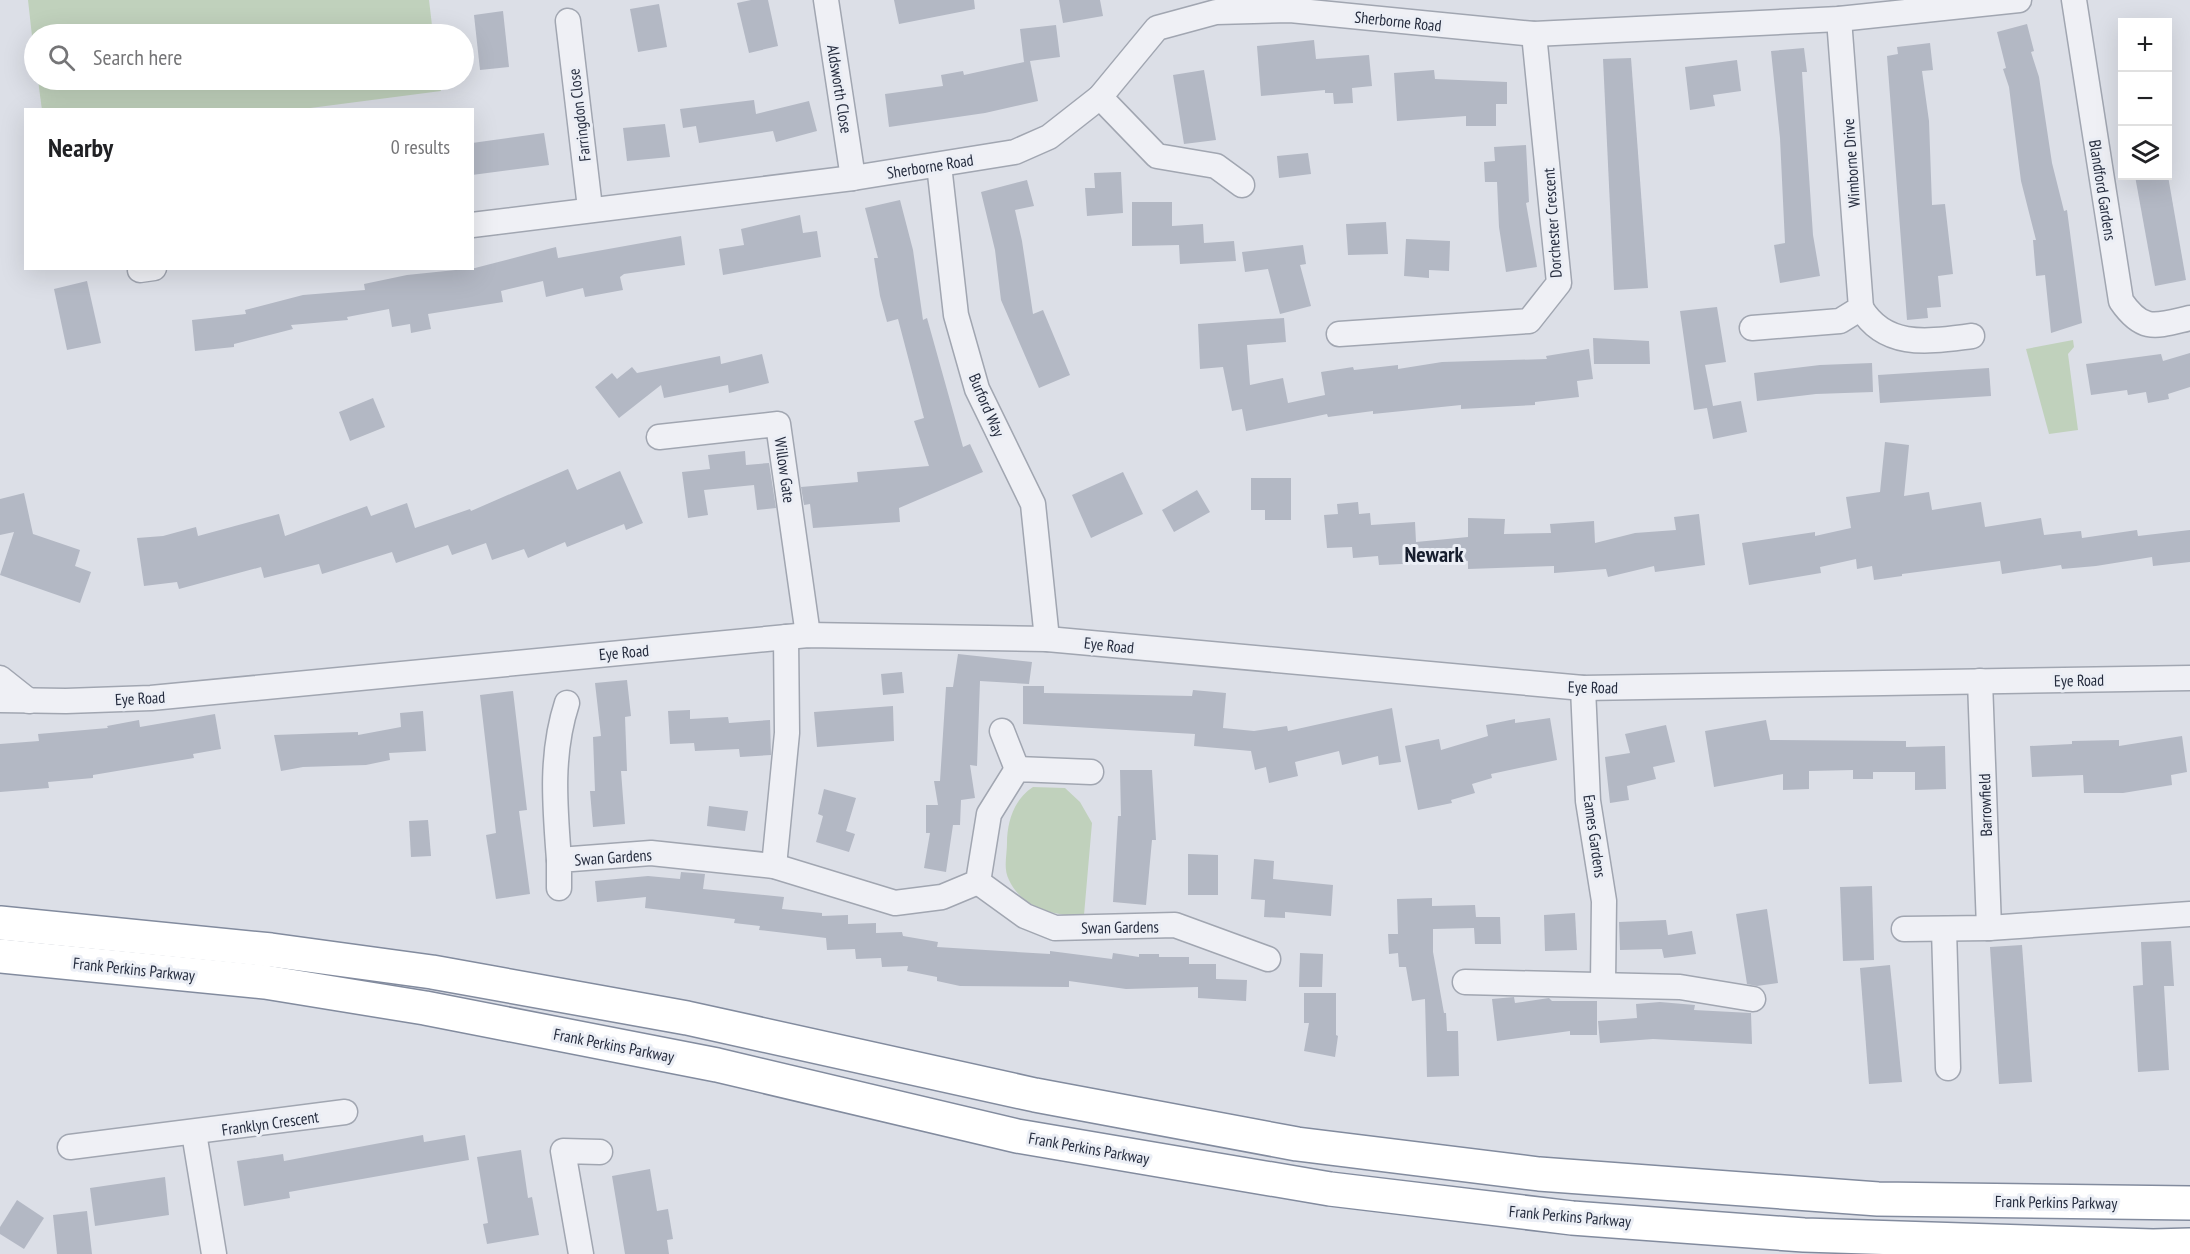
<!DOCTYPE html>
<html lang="en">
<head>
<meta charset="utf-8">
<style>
  :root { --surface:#fff; --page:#f2f2f2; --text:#202124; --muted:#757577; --line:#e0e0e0 }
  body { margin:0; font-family:"PT Sans Narrow",sans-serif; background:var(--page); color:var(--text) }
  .controls { position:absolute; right:18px; top:18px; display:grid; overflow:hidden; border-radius:0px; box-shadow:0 6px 24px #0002 }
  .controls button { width:54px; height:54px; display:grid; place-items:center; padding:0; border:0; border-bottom:2px solid var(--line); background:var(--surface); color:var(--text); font:30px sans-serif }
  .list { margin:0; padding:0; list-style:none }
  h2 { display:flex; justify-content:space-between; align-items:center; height:78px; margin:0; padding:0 24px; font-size:26px }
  h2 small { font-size:20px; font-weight:400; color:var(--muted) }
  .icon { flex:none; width:33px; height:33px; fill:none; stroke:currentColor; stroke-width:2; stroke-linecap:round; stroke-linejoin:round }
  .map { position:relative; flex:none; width:2190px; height:1254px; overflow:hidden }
  .search { position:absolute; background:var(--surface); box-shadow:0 6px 24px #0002; left:24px; top:24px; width:450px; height:66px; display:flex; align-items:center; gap:15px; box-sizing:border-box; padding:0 21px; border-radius:33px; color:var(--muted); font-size:22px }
  .panel { position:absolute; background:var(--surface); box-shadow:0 6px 24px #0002; left:24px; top:108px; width:450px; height:162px; border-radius:0px }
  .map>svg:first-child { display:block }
  .green { fill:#c0d1bc }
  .building { fill:#b3b8c4 }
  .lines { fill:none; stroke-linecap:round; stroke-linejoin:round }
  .minor-casing { stroke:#a1a6b1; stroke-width:27 }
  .highway-casing { stroke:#828b9e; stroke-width:36 }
  .minor { stroke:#eff0f5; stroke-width:24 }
  .highway { stroke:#fff; stroke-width:33 }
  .labels { text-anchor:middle; stroke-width:6; stroke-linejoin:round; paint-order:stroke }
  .street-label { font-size:16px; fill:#252c3e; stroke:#ebeef5 }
  .district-label { font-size:22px; font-weight:bold; fill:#171e2e; stroke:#ebeef5 }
</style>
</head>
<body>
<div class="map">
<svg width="2190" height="1254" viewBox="0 0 2190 1254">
  <rect width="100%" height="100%" fill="#dcdfe7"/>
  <!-- green -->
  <g class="green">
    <polygon points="28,0 429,0 433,34 34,34 34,54"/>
    <polygon points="38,80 439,80 441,91 295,110 42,110"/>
    <polygon points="2073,340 2074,347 2068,354 2078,430 2049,434 2026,349"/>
    <path d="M1033,787L1065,788L1080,802L1092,823L1084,915C1056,917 1022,908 1009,880C1003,869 1007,855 1007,843C1007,822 1014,799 1033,787Z"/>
  </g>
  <!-- building -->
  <g class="building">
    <polygon points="751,0 768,0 778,46 749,53 737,3"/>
    <polygon points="894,0 974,0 975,9 899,24"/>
    <polygon points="1059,0 1100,0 1103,16 1063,23"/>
    <polygon points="659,4 667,47 638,52 630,9"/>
    <polygon points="503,11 509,67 480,70 474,15"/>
    <polygon points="2027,24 2034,51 2031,52 2039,77 2052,163 2064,211 2067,210 2082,323 2051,333 2045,275 2036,276 2033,240 2036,240 2021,181 2009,87 2003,69 2006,68 1997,32"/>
    <polygon points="1056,25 1060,57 1030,61 1038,101 985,113 889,127 885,94 943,86 941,75 963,71 964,75 1029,61 1024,62 1020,29"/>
    <polygon points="1314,40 1316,59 1369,55 1372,86 1352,88 1353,103 1334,104 1333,93 1325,93 1325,90 1261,96 1257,46"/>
    <polygon points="1930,43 1933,70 1922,71 1929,121 1932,205 1945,204 1953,274 1938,276 1941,307 1927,308 1928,318 1907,320 1887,56 1898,54 1897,47"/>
    <polygon points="1804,48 1807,72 1802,72 1813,235 1820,276 1780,283 1774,245 1785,243 1780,138 1771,51"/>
    <polygon points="1631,58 1648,288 1614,290 1603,59"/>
    <polygon points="1737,60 1741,91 1713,95 1715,106 1690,110 1685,67"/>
    <polygon points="1204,70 1216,140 1184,144 1173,75"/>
    <polygon points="1434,70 1435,79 1507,82 1507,104 1496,104 1496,126 1466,126 1466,116 1397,121 1394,73"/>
    <polygon points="754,100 756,114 809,101 817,131 776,142 773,131 699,143 696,126 683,128 680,109"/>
    <polygon points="665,124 670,157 627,161 623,128"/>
    <polygon points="544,133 549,165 472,175 472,143"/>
    <polygon points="1526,145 1529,202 1526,203 1537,267 1506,272 1499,227 1497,182 1485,182 1484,162 1495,161 1494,147"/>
    <polygon points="1308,153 1311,174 1279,178 1277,156"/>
    <polygon points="1121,172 1123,213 1087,216 1085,188 1095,188 1094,173"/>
    <polygon points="2135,176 2168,176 2186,280 2155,286"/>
    <polygon points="1027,180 1034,206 1015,210 1022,241 1033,314 1043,310 1070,375 1039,388 1001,300 995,250 981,192"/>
    <polygon points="900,200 913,250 923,320 927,318 963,447 970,444 983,472 899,508 900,522 813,528 810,504 804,505 801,487 858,482 857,472 929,466 914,421 924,418 898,319 887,322 880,296 874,258 878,258 865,208"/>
    <polygon points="1132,202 1172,202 1172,226 1203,224 1204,243 1234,241 1236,261 1180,264 1179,245 1132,246"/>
    <polygon points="800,215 803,233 817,231 821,257 723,275 719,249 744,245 741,229"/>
    <polygon points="1386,222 1388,254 1348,255 1346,224"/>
    <polygon points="681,236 685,265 624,274 620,277 623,290 585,297 583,288 546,297 543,281 501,291 503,302 428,314 431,329 411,333 410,324 392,327 389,309 347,317 348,320 291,325 293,329 234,344 234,347 195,351 192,320 246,314 245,310 303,295 365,290 364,284 407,275 475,268 556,247 558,258"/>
    <polygon points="1406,239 1450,241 1449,271 1429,270 1429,278 1404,276"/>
    <polygon points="1303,245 1306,264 1300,265 1311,306 1280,314 1268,269 1245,272 1242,252"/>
    <polygon points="87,281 101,343 67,350 54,289"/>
    <polygon points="1717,307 1726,362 1705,365 1713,406 1741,401 1747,432 1713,439 1707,408 1694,410 1680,311"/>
    <polygon points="1284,318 1286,342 1247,345 1250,385 1283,378 1288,403 1325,395 1321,372 1353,367 1354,370 1398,365 1398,369 1442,362 1547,359 1546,356 1589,349 1593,379 1577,381 1579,397 1535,402 1535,405 1461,409 1461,405 1373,414 1373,411 1328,417 1327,414 1246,431 1242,409 1232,411 1223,367 1200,369 1198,324"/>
    <polygon points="1593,338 1649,341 1650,364 1594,364"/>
    <polygon points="2190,353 2190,387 2168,394 2169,399 2148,403 2146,392 2128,395 2127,390 2091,395 2086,364 2161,354 2163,361"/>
    <polygon points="762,354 769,383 729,393 728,385 664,398 661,385 619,418 595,387 612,373 617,379 632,367 637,373 720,356 721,364"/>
    <polygon points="1872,363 1873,392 1816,394 1757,401 1754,373 1820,365"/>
    <polygon points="1989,368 1991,396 1880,403 1878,375"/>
    <polygon points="373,398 385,427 350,441 339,412"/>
    <polygon points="1885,442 1909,445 1904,496 1929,492 1932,510 1981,502 1985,527 2041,518 2044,535 2081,531 2082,538 2137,530 2138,536 2190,530 2190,562 2153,566 2152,557 2096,566 2062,569 2061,565 2002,574 2000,561 1902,574 1902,576 1874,580 1872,566 1857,569 1856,559 1820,567 1821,573 1749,585 1742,543 1815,532 1815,536 1851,528 1846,497 1880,492"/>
    <polygon points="745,451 746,465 769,463 776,508 757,510 754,485 704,490 708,515 688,518 682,472 710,469 708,455"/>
    <polygon points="568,469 577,490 620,471 643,523 626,530 624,524 567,547 565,542 528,558 524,549 492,560 486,543 452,555 448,545 396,563 392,552 322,574 319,564 264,578 261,567 179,589 177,582 144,586 137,538 163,536 196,527 198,536 279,514 285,536 367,506 371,516 407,503 415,528 470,509 471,511"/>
    <polygon points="1123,472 1143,514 1091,538 1072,495"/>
    <polygon points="1251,478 1291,478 1291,520 1265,520 1265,510 1251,510"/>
    <polygon points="1197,490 1210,512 1174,532 1162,510"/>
    <polygon points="24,493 33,534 80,550 75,566 91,572 80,603 0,575 14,532 0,535 0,499"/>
    <polygon points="1358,502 1359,514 1370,513 1371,525 1415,522 1416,542 1468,537 1468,518 1505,519 1504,534 1551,533 1550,524 1594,521 1595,543 1635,533 1676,530 1674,517 1699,514 1705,565 1655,572 1654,566 1608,577 1606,569 1554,573 1554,566 1468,569 1468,561 1379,565 1378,556 1353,558 1352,547 1327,548 1324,515 1338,514 1337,504"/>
    <polygon points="958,654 1032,662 1029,684 980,681 977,766 970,765 975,798 961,800 960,825 953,825 946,872 924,868 930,833 926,833 926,805 938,805 934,781 940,781 946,687 953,687"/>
    <polygon points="902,672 904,693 883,695 881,674"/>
    <polygon points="627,680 631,716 625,717 627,771 621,771 625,824 593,827 590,791 595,791 593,737 601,736 595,683"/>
    <polygon points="1023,686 1044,686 1044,693 1192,696 1193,690 1226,693 1223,728 1254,731 1287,726 1288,731 1392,708 1401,762 1379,765 1378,756 1342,765 1339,751 1295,762 1298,776 1269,783 1266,767 1255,770 1251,751 1194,746 1195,734 1023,724"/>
    <polygon points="513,691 527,810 519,811 530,894 496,899 486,835 496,833 480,695"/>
    <polygon points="893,706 894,741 817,747 814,712"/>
    <polygon points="690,710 690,719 728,717 729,723 770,720 771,755 740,757 739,749 695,751 694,743 670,744 668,711"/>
    <polygon points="423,711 426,751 389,753 390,760 366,765 303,767 281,771 274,735 358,732 358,735 401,727 400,713"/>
    <polygon points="215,714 221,749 193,754 194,758 93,775 93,778 48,782 49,788 0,792 0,744 39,741 38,734 108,728 107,726 139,720 140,727"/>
    <polygon points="1550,718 1557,760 1491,774 1492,778 1472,784 1475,793 1451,800 1452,803 1418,810 1405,746 1439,739 1441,750 1488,736 1486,725 1515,719 1515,723"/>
    <polygon points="1766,720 1770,740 1906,741 1906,747 1945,746 1946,789 1915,790 1915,772 1873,772 1873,779 1853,779 1853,770 1809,771 1809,789 1783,790 1783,774 1714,787 1705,731"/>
    <polygon points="1666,725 1675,762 1653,767 1656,779 1627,786 1629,800 1610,803 1605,757 1630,753 1625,734"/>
    <polygon points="2182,736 2187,772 2171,775 2172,785 2123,793 2084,793 2083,775 2032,777 2030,746 2072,744 2072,741 2119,740 2119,746"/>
    <polygon points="1120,770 1152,770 1156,840 1152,840 1146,905 1113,902 1118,816 1121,816"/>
    <polygon points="824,789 856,798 846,831 855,834 849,852 816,842 823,816 818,814"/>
    <polygon points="709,806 748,811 745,831 707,826"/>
    <polygon points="428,820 431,856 411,857 409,821"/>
    <polygon points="1188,854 1218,855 1218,895 1188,895"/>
    <polygon points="1254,859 1274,861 1273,879 1333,885 1331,916 1285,912 1285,918 1264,917 1265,900 1251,899"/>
    <polygon points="681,872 705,874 703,889 784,897 782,909 822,913 822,916 848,915 848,924 876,923 876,933 902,932 903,936 938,942 937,947 1050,954 1050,951 1112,959 1113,953 1139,957 1139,954 1159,954 1159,957 1189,957 1189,964 1216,964 1216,979 1247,980 1246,1001 1198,998 1198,987 1126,989 1069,981 1069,987 960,986 937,981 937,977 907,971 908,966 882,967 881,958 856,959 855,949 827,950 826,938 759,930 760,926 734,923 735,919 645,908 646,897 597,902 595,881 648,876 680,879"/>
    <polygon points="1872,886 1874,960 1843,961 1840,887"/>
    <polygon points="1432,898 1432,906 1475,905 1476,917 1500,917 1501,944 1475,944 1474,928 1433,929 1433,952 1444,1013 1446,1013 1447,1031 1458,1031 1459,1076 1427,1077 1425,999 1412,1001 1406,967 1399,967 1398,953 1389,954 1388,934 1398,934 1397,899"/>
    <polygon points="1767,909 1778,983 1757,986 1747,984 1736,914"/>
    <polygon points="1575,913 1577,950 1545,951 1544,915"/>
    <polygon points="1666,920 1668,935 1692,931 1696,954 1664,958 1662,949 1620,950 1619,922"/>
    <polygon points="2171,941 2174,986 2164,986 2169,1070 2138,1072 2133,986 2143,985 2141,942"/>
    <polygon points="2022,945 2032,1082 1999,1084 1990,947"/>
    <polygon points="1300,953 1323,954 1322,987 1299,987"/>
    <polygon points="1890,965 1902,1082 1869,1084 1860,968"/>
    <polygon points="1304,993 1336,993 1336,1035 1338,1036 1335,1057 1304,1051 1309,1023 1304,1023"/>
    <polygon points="1514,997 1515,1003 1549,998 1552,1001 1597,1001 1597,1035 1570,1035 1570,1031 1497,1041 1492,999"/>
    <polygon points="1660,1002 1695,1005 1694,1010 1751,1013 1752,1044 1653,1039 1600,1043 1598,1021 1637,1018 1636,1004"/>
    <polygon points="423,1135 424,1142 465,1135 469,1160 289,1192 290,1198 244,1206 237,1161 283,1154 284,1161"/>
    <polygon points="521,1150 528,1198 532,1197 539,1235 487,1244 483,1224 488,1223 477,1157"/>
    <polygon points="650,1169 657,1211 668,1209 673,1239 667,1240 669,1254 625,1254 612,1176"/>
    <polygon points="165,1177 169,1215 95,1226 90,1188"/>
    <polygon points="17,1200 44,1218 24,1249 0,1234 0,1227"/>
    <polygon points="87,1211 92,1254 57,1254 53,1215"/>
  </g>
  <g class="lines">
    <!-- minor casing -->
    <g class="minor-casing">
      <g id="minor">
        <polyline points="826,0 853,178"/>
        <path d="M2074,0L2121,301C2143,333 2156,326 2190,318"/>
        <polyline points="568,21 590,208"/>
        <polyline points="1100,97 1157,156 1216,166 1242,185"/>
        <polyline points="939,165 956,315 977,389 1033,504 1047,639"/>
        <polyline points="472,225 853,178 1015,152 1049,137 1100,97 1157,28 1216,12 1290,10 1534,34 1839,19 2019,0"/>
        <polyline points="140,270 154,268"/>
        <path d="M1861,308C1886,350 1931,341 1972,336"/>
        <polyline points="1752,328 1840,321 1861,308 1839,19"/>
        <polyline points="1339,334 1529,321 1559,283 1534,34"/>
        <polyline points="659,437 778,424 808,635"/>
        <polyline points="0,678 29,701"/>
        <polyline points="1980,681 1989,928"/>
        <polyline points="1583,688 1588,801 1604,901 1603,983"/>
        <polyline points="0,700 66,701 151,698 808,635 1047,639 1583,688 2190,678"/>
        <polyline points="1002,731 1017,769"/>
        <path d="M559,860C555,807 550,755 567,703"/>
        <polyline points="774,866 787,733 786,637"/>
        <polyline points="978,882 1025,916 1055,928 1175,925 1268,959"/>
        <polyline points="559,888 559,860 651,853 774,866 895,903 942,897 978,882 989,814 1017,769 1091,772"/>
        <polyline points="1904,929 1989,928 2190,914"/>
        <polyline points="1944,929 1948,1068"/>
        <polyline points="1465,982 1680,987 1753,999"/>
        <polyline points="194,1133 214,1254"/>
        <polyline points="70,1147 345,1112"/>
        <polyline points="581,1254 563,1151 600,1152"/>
      </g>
    </g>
    <!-- highway casing -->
    <g class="highway-casing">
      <g id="highway">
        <polyline points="0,923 271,950 432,972 687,1018 1035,1095 1297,1144 1539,1174 1878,1199 2190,1203"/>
        <polyline points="0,956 265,982 425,1008 717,1065 1017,1136 1330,1189 1572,1218 1804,1235 2153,1246 2190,1245"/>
      </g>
    </g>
    <!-- minor -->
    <use href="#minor" class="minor"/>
    <!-- highway -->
    <use href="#highway" class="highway"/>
  </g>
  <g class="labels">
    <!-- street labels -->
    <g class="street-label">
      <text transform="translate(1398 21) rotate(6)" y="6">Sherborne Road</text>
      <text transform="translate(840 89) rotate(81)" y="6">Aldsworth Close</text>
      <text transform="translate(579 115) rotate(-97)" y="6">Farringdon Close</text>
      <text transform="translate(1851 163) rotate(-94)" y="6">Wimborne Drive</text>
      <text transform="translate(930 166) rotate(-9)" y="6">Sherborne Road</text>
      <text transform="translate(2103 190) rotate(81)" y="6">Blandford Gardens</text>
      <text transform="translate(1552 223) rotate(-94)" y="6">Dorchester Crescent</text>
      <text transform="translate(987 405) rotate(67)" y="6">Burford Way</text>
      <text transform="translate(785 470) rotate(82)" y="6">Willow Gate</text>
      <text transform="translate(1109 645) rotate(6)" y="6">Eye Road</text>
      <text transform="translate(624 652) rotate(-5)" y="6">Eye Road</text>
      <text transform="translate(2079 680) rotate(-1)" y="6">Eye Road</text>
      <text transform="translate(1593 687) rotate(1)" y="6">Eye Road</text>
      <text transform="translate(140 698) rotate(-3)" y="6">Eye Road</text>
      <text transform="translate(1985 805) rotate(-92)" y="6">Barrowfield</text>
      <text transform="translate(1595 836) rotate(82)" y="6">Eames Gardens</text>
      <text transform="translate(613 857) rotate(-4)" y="6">Swan Gardens</text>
      <text transform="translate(1120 927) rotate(-1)" y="6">Swan Gardens</text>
      <text transform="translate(134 969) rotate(6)" y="6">Frank Perkins Parkway</text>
      <text transform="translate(614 1045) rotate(11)" y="6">Frank Perkins Parkway</text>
      <text transform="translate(270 1123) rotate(-8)" y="6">Franklyn Crescent</text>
      <text transform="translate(1089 1148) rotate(10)" y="6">Frank Perkins Parkway</text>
      <text transform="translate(2056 1202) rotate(1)" y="6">Frank Perkins Parkway</text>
      <text transform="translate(1570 1216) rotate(5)" y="6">Frank Perkins Parkway</text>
    </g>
    <!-- district labels -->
    <g class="district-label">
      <text x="1434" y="562">Newark</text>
    </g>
  </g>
</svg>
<div class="controls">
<button>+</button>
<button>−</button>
<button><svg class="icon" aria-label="layers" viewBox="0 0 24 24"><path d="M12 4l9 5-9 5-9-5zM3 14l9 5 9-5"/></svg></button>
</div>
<div class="search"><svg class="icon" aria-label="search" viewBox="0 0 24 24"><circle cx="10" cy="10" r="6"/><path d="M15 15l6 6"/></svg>Search here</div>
<section class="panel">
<h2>Nearby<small>0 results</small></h2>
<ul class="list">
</ul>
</section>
</div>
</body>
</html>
